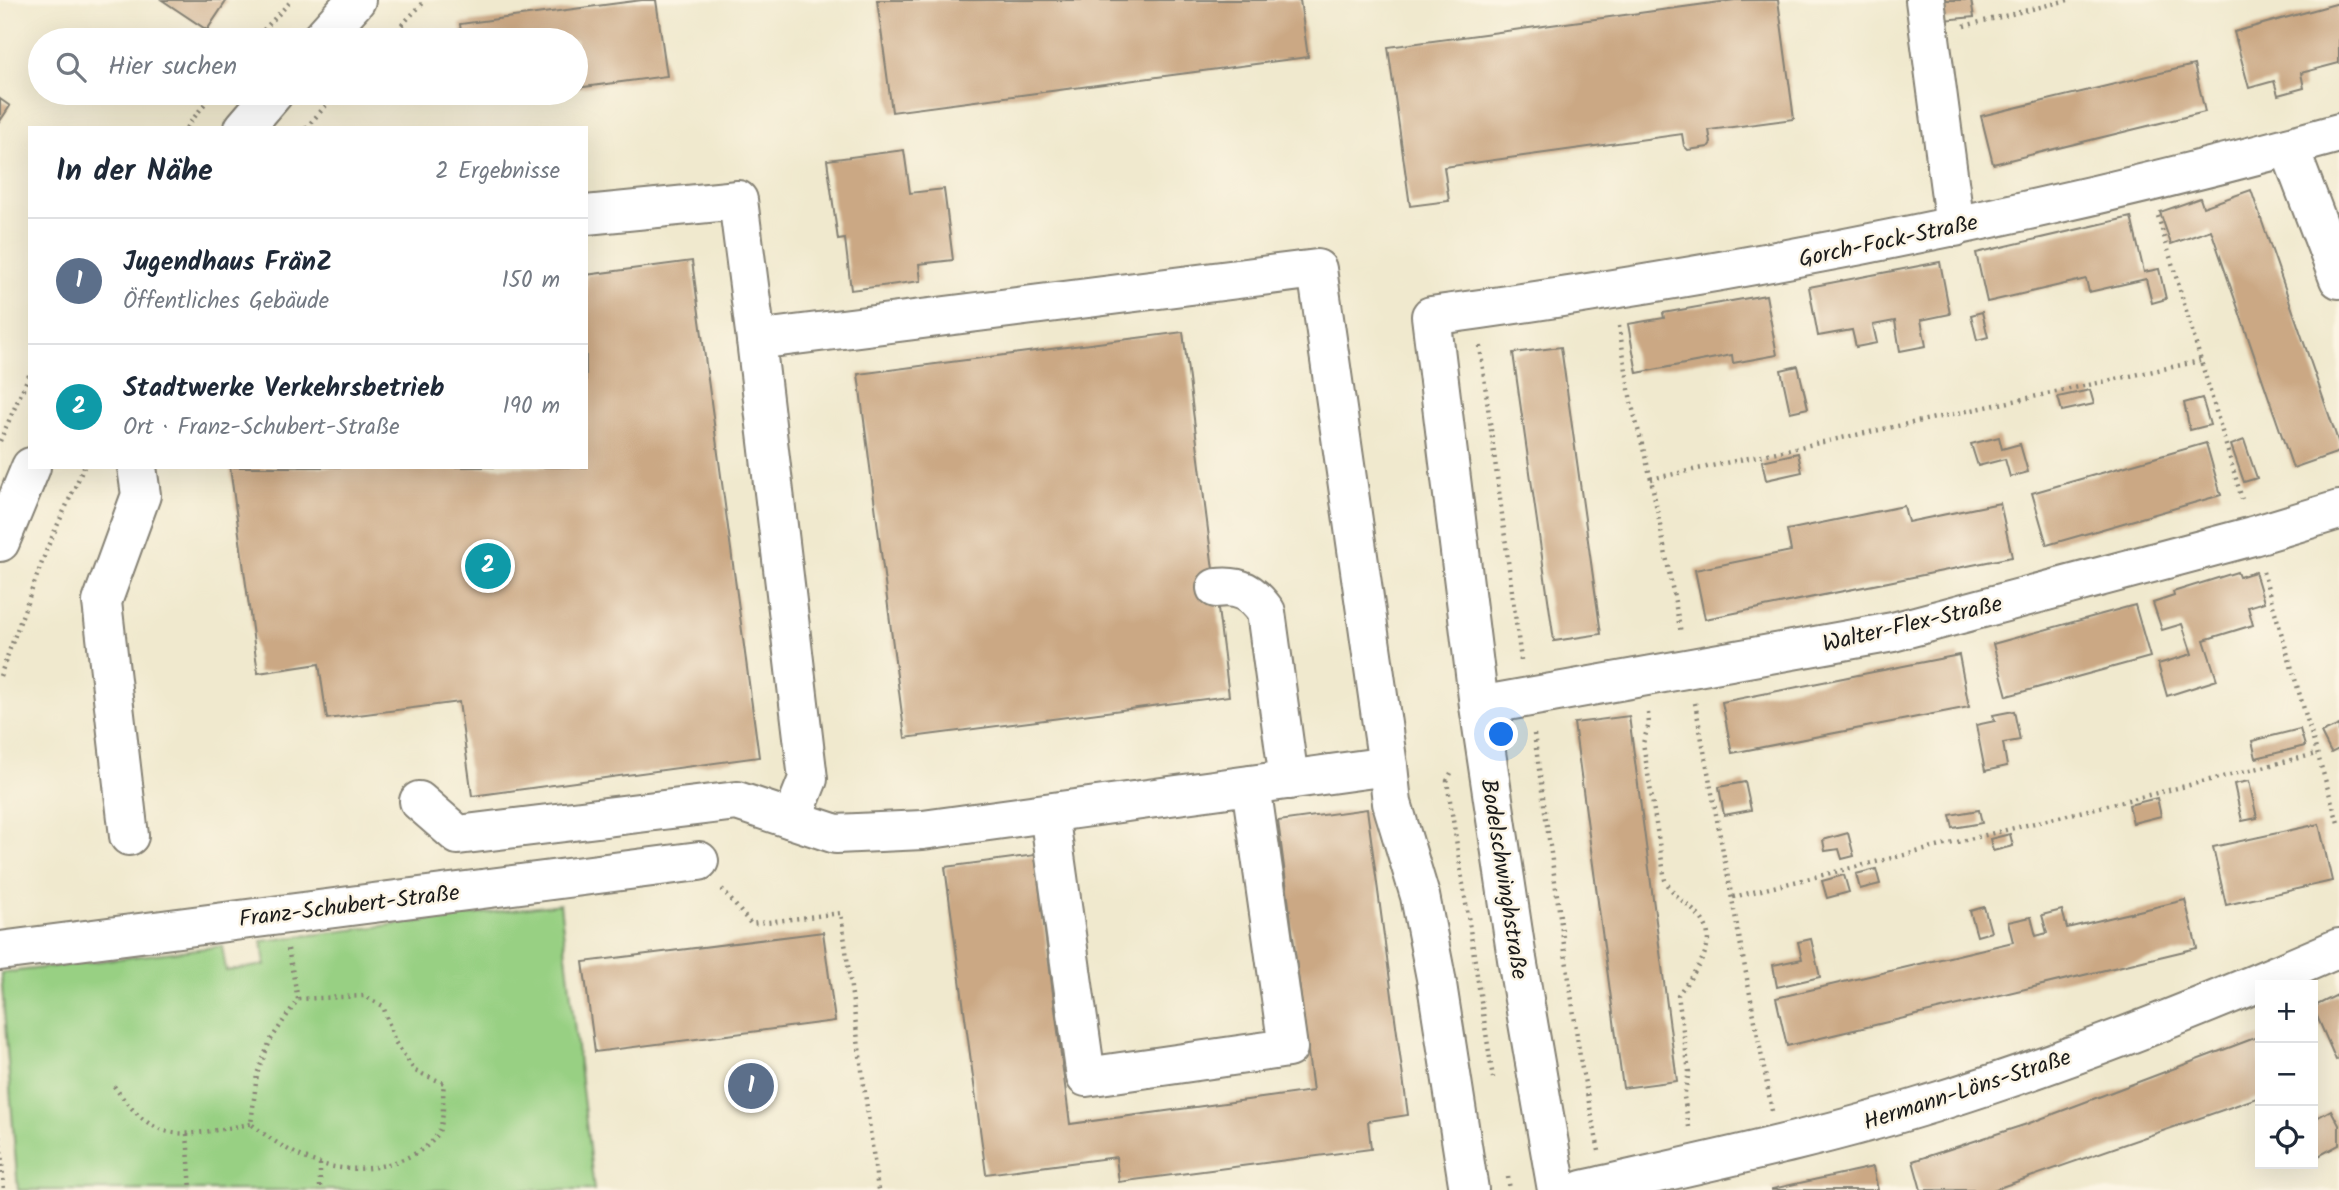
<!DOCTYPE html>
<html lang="de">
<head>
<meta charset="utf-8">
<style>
  :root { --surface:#fff; --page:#f6f6f7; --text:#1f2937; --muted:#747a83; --line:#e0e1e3; --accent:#c8321e }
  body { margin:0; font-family:Kalam,sans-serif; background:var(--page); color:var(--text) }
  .controls { position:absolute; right:21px; bottom:21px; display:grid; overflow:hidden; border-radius:0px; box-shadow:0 7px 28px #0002 }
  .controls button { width:63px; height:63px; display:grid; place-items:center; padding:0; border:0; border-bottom:2px solid var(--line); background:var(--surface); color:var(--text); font:35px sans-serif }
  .you { position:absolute; left:1502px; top:735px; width:24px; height:24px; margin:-18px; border:5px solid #fff; border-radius:50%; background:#1a73e8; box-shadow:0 0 0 10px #1a73e833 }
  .badge { display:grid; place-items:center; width:46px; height:46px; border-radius:50%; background:var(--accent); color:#fff; font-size:23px; font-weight:700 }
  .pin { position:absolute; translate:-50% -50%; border:4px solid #fff; box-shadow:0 2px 7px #0006 }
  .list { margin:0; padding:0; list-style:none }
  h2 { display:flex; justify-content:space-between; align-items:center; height:91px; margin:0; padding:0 28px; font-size:30px }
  h2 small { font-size:23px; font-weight:400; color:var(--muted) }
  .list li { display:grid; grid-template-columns:46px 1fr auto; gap:21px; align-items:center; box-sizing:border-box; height:126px; padding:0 28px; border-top:2px solid var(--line) }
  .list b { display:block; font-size:26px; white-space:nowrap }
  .list p { margin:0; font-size:23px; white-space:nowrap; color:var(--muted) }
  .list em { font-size:23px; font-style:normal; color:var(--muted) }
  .icon { flex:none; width:38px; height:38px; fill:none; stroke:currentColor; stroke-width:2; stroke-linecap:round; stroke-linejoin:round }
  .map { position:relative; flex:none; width:2339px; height:1190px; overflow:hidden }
  .search { position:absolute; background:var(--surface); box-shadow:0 7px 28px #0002; left:28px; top:28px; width:560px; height:77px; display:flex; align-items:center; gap:18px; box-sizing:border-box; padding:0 24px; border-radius:38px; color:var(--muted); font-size:26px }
  .panel { position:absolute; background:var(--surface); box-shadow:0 7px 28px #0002; left:28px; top:126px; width:560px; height:343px; border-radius:0px }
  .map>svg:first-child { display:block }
  .green { fill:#98d083; stroke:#5a7650; stroke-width:2 }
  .building { fill:#cba884 }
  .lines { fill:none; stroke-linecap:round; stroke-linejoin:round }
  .minor-casing { stroke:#868275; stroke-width:42 }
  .path { stroke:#868275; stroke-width:4.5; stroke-dasharray:2 5; stroke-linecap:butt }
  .minor { stroke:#fff; stroke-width:38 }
  .labels { text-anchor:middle; stroke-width:5; stroke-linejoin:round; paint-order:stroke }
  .street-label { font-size:23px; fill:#1c1c1c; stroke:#fcf5e5 }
</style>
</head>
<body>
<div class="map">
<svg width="2339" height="1190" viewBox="0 0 2339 1190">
  <rect width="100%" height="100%" fill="#fcf5e5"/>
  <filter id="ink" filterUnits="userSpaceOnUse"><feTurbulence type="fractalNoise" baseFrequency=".0143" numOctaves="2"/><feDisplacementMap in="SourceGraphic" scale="14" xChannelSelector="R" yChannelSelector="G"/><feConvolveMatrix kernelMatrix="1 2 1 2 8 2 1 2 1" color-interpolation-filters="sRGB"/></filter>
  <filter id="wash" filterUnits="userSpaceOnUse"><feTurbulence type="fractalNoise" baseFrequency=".00686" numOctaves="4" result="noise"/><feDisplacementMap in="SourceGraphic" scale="28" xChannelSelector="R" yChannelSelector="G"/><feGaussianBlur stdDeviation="1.57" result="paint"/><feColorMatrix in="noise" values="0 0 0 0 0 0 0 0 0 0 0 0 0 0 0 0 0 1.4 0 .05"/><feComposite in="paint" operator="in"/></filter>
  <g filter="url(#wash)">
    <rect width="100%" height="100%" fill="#f0e9ce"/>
    <!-- green -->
    <polygon class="green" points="560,904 594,1190 18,1190 1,973 222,946 226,971 265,965 262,941"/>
    <g id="blocks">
      <!-- building -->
      <g class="building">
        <polygon points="162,0 227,0 207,30"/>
        <polygon points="642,0 656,0 667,76 576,88 576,40 462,40 460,24"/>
        <polygon points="877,0 1300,0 1308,57 892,112"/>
        <polygon points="1735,0 1778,0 1794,119 1709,130 1711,143 1708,147 1688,150 1684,146 1682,134 1444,167 1449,201 1410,206 1388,47"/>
        <polygon points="1941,0 1971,0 1974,17 1943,20"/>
        <polygon points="2339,3 2339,63 2301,73 2304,88 2278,95 2274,81 2249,88 2234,32"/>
        <polygon points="2194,65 2205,112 1993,164 1981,116"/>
        <polygon points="469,93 526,93 526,94 470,102"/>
        <polygon points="0,99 10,106 0,121"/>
        <polygon points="904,150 910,193 944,189 953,260 919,264 921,281 851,290 845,239 838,240 827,160"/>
        <polygon points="2251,190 2339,444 2339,452 2293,468 2211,230 2171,244 2160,212 2200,198 2203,207"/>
        <polygon points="2131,217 2144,272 2159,269 2166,299 2152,303 2146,279 2089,292 2086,279 1987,302 1976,253"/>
        <polygon points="692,261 759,757 472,796 459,702 327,719 319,664 258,673 230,467 586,467 586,275"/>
        <polygon points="1940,262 1950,314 1921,320 1926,346 1900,351 1895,321 1873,325 1877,343 1856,347 1852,330 1818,336 1809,287"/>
        <polygon points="1766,295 1777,355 1733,363 1732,355 1637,373 1628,324 1664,318 1663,313"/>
        <polygon points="1982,312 1988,337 1977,340 1971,315"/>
        <polygon points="1183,332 1229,696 905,738 858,374"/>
        <polygon points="1561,347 1601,634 1554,641 1513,353"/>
        <polygon points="1798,366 1808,408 1790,412 1781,370"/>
        <polygon points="2090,390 2094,404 2062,411 2058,397"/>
        <polygon points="2202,398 2210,425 2190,430 2184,403"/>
        <polygon points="1999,437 2002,449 2020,444 2028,472 2010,477 2005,459 1978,466 1971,444"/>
        <polygon points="2244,440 2257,478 2244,482 2231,445"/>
        <polygon points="2206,443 2221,495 2047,545 2032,493"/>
        <polygon points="1798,453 1802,472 1766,480 1762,461"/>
        <polygon points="2000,503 2012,557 1705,619 1695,570 1791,551 1787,530 1904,506 1908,522"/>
        <polygon points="2237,572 2239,577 2255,572 2264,602 2248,607 2253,625 2204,640 2217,680 2167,696 2158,664 2192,654 2182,624 2162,630 2153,603 2174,596 2173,592"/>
        <polygon points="2135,605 2150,657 2007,696 1993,644"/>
        <polygon points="1959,655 1969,707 1732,753 1722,702"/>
        <polygon points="2014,711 2020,740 2003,743 2007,766 1985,771 1976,725 1995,721 1993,715"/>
        <polygon points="1629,716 1677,1081 1623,1088 1574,723"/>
        <polygon points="2339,725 2339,749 2331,753 2321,733"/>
        <polygon points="2300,729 2305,746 2256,758 2252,741"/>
        <polygon points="2249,781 2257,818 2242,821 2234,784"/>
        <polygon points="1745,782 1751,810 1724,815 1719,787"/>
        <polygon points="2157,798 2161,816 2133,823 2129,805"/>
        <polygon points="1367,809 1408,1115 1368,1121 1371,1149 1119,1182 1116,1157 986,1174 945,867 1035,855 1070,1124 1313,1091 1278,821"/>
        <polygon points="1979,810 1982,823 1953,828 1950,815"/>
        <polygon points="2319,824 2332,881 2226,905 2213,847"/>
        <polygon points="1848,833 1854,856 1842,859 1839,849 1825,851 1823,840"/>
        <polygon points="2010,834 2013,846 1993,851 1990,839"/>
        <polygon points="1876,869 1880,884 1860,889 1856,874"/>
        <polygon points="1844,875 1849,892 1827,898 1822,881"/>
        <polygon points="2185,900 2197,948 1787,1046 1776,998 2013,942 2008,922 2031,917 2036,936 2047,933 2042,915 2062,910 2067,928"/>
        <polygon points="1984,907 1991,932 1977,936 1970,911"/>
        <polygon points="823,932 835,1021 595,1052 583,962"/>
        <polygon points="1811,939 1820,977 1777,987 1773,965 1802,959 1798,942"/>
        <polygon points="2339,994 2339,1059 2336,1060 2313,1007"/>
        <polygon points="2260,1036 2260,1097 1993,1190 1921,1190 1913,1161 2027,1124"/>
        <polygon points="2331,1110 2339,1125 2339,1145 2313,1159 2313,1120"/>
        <polygon points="1873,1167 1878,1190 1772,1190 1772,1189"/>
      </g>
    </g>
  </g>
  <g filter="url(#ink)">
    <use href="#blocks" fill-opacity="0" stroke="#868275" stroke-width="2"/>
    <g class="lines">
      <!-- minor casing -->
      <g class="minor-casing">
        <g id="minor">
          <polyline points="1925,0 1955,227"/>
          <polyline points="320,40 356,0"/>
          <polyline points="244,128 274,93"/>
          <polyline points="2289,147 2339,279"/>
          <polyline points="586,215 738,200 756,340"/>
          <polyline points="0,542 31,467"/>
          <path d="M1216,588C1240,585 1252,592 1266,612L1289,780"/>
          <polyline points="1479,706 1893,632 2253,536 2339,510"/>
          <polyline points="419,801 458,835 737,801 836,834 923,830 1388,766 1392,803 1420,896 1436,978 1469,1190"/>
          <polyline points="1049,813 1086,1077 1288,1048 1251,785"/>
          <polyline points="792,819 808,779 756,340 1317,269 1388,766"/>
          <polyline points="129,836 102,602 141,495 137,467"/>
          <polyline points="0,951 699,861"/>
          <path d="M1557,1190L1517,959L1479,706L1431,316C1740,274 2038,216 2339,133"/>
          <path d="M1583,1190C1700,1163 1818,1139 1933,1103C2071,1060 2206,1006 2339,948"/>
        </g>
      </g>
      <!-- path -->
      <g class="path">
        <polyline points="1964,26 2068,0"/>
        <polyline points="254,40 292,0"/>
        <polyline points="387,40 426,0"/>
        <polyline points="186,128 213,93"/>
        <polyline points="306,128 337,93"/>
        <polyline points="2158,216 2242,499"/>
        <polyline points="1619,326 1631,402 1651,479 1681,633"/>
        <polyline points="1480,346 1521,660"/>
        <polyline points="0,441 30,373"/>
        <polyline points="1651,479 2200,361"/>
        <polyline points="2263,572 2339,826"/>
        <polyline points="0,676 48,546 84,467"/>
        <polyline points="1695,703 1772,1111"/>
        <path d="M1648,713L1649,724L1643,743L1665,880C1673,896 1687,903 1699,916C1723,942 1693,973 1678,995L1689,1072L1684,1097L1689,1127"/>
        <polyline points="1534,734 1581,1064 1599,1151"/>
        <polyline points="1451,773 1447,781 1493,1078"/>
        <polyline points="722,889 751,924 841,913 878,1190"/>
        <polyline points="1733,897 2316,754"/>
        <path d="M288,949L298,999L270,1041L257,1074L251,1124C299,1162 345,1183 406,1158C417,1153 434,1144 439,1131C445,1119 442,1096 444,1083L415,1071L395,1042L383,1006L364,996L298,999"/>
        <path d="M114,1086C158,1149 183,1135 251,1124"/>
        <polyline points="187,1134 191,1190"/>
        <polyline points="0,1137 4,1190"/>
        <polyline points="320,1164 320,1190"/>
        <polyline points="1508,1177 1510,1190"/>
      </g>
      <!-- minor -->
      <use href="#minor" class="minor"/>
    </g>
  </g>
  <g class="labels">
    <!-- street labels -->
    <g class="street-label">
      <text transform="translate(1888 240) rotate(-12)" y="8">Gorch-Fock-Straße</text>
      <text transform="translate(1912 623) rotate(-13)" y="8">Walter-Flex-Straße</text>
      <text transform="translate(1505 879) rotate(81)" y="8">Bodelschwinghstraße</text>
      <text transform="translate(349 905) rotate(-7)" y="8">Franz-Schubert-Straße</text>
      <text transform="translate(1967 1089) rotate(-18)" y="8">Hermann-Löns-Straße</text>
    </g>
  </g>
</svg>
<div class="controls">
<button>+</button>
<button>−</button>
<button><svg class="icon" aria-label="locate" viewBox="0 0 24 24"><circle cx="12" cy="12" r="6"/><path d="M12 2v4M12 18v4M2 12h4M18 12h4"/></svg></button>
</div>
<div class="you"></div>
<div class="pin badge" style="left:751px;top:1086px;background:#5c6f8a">1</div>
<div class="pin badge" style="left:488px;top:566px;background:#0f9aa8">2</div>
<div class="search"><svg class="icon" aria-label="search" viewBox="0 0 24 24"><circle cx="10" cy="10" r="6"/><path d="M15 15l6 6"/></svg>Hier suchen</div>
<section class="panel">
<h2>In der Nähe<small>2 Ergebnisse</small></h2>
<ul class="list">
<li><span class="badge" style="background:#5c6f8a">1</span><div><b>Jugendhaus FränZ</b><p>Öffentliches Gebäude</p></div><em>150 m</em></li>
<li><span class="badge" style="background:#0f9aa8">2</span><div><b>Stadtwerke Verkehrsbetrieb</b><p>Ort · Franz-Schubert-Straße</p></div><em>190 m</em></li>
</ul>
</section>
</div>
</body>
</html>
